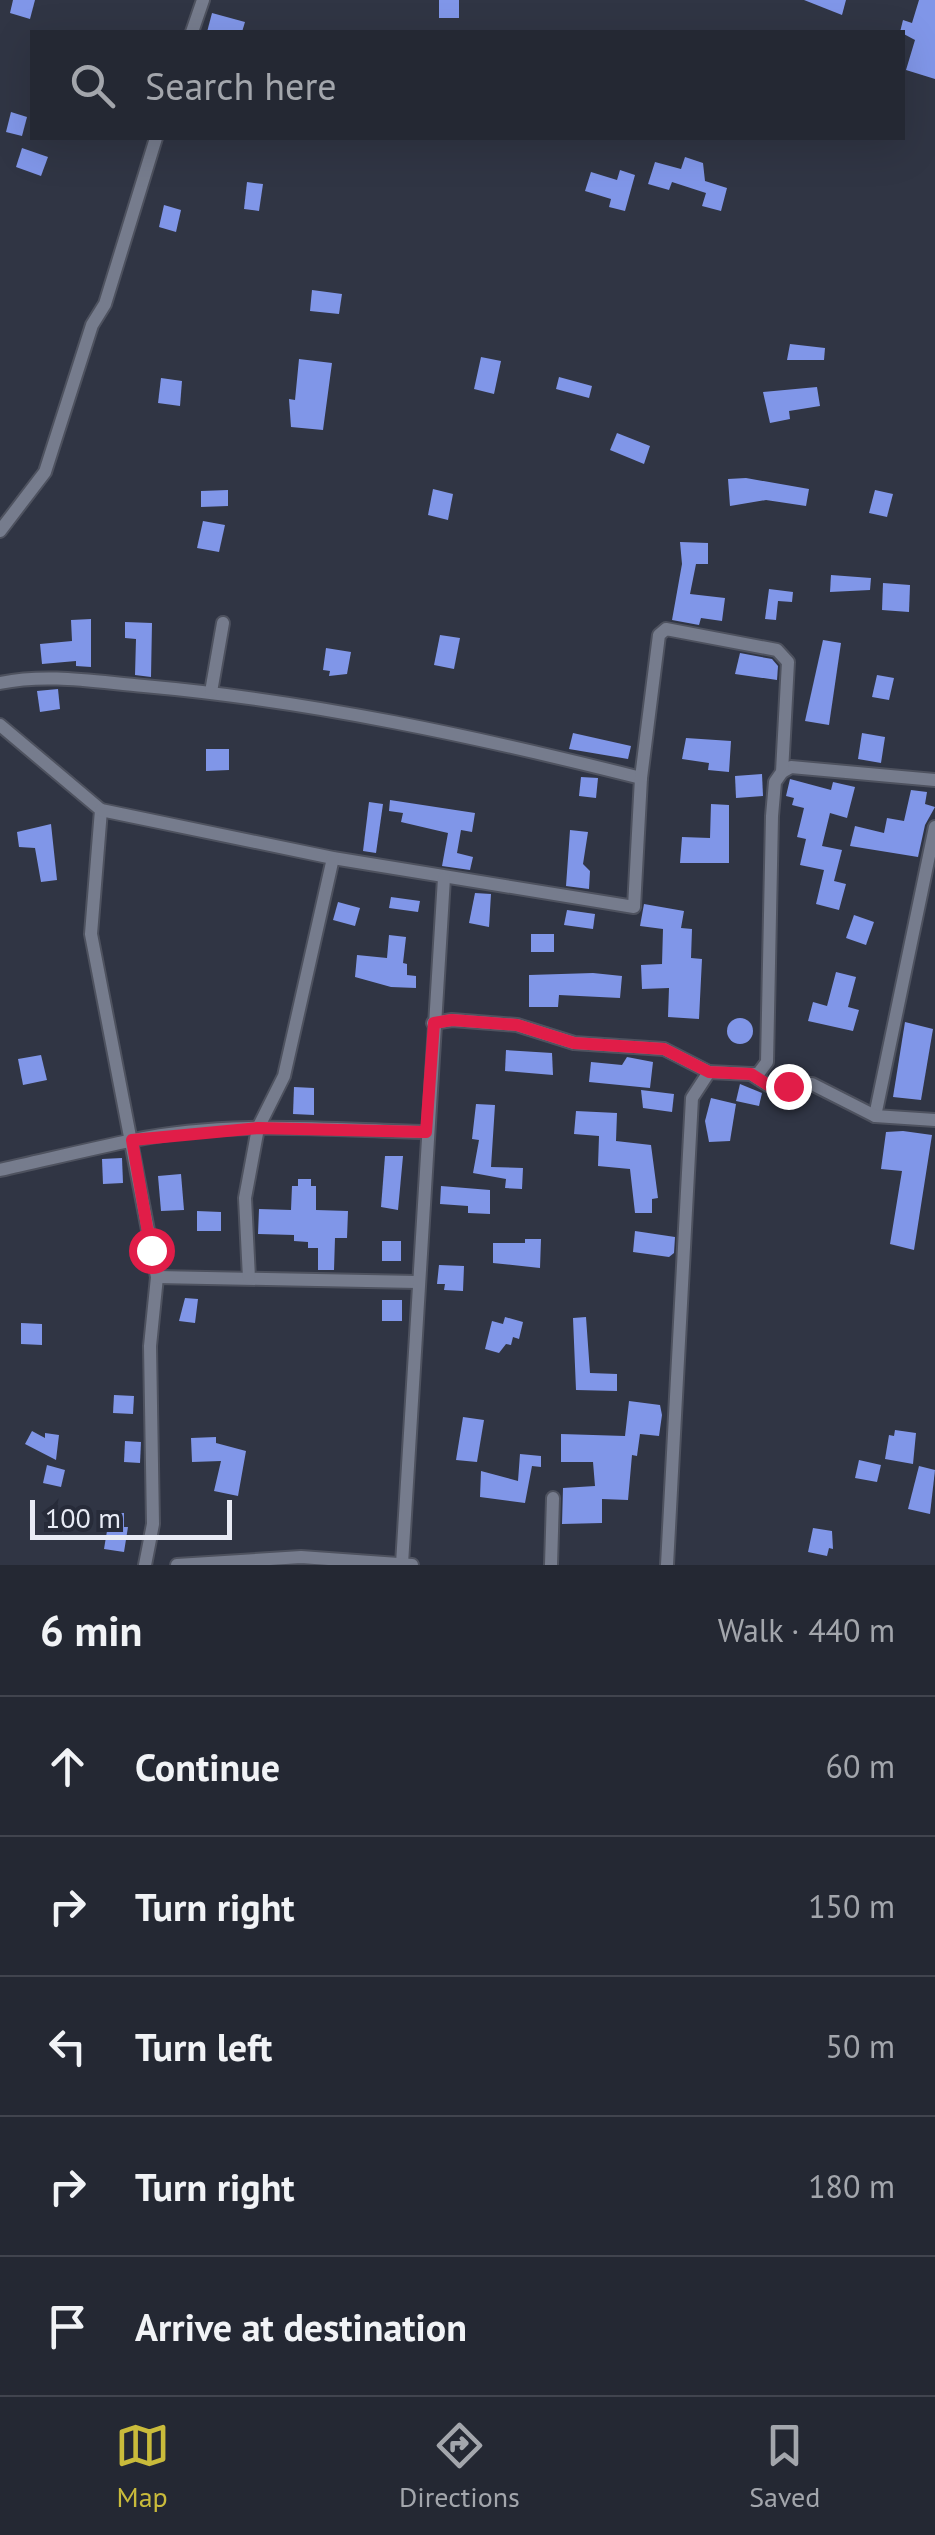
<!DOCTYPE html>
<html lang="en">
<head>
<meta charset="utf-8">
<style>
  :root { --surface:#242833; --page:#2c303b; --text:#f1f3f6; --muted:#a3a6ac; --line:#41444e; --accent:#c9bb3b }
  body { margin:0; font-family:"PT Sans",sans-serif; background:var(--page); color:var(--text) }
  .scale { position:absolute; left:30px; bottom:25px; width:202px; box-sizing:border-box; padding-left:10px; border:5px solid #e8ebf5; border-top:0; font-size:28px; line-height:35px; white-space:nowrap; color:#e8ebf5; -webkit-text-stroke:8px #272b39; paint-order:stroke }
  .stop { position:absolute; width:30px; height:30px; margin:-22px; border:8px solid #e11d48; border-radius:50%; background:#fff }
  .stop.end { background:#e11d48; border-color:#fff; box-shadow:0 2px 10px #0008 }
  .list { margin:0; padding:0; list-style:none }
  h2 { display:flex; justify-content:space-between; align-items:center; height:130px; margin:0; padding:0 40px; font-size:42px }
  h2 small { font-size:32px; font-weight:400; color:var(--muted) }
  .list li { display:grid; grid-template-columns:65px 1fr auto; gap:30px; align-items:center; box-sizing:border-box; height:140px; padding:0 40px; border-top:2px solid var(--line) }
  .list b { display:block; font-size:38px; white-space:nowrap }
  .list em { font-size:32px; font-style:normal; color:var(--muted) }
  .icon { flex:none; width:55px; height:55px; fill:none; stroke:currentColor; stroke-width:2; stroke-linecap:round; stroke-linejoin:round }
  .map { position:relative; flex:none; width:935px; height:1565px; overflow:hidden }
  .search { position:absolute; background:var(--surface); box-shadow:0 10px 40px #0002; left:30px; right:30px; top:30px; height:110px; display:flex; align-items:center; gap:25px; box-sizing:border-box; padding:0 35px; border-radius:0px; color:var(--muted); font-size:38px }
  .sheet { height:830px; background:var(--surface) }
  nav { display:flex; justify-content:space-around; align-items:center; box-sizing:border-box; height:140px; border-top:2px solid var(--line); background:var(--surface); font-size:28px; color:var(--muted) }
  nav a { display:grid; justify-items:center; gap:5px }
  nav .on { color:var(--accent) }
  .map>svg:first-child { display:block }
  .building { fill:#8096e8 }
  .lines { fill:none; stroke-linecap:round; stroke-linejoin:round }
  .minor-casing { stroke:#4e525f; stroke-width:16 }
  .minor { stroke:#767c8d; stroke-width:12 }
  .route { stroke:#e11d48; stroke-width:12 }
</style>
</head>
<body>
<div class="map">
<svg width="935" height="1565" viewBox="0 0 935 1565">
  <rect width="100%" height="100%" fill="#303544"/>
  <!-- building -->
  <g class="building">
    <polygon points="13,0 35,0 30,19 10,13"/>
    <rect x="439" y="0" width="20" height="18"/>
    <polygon points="804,0 846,0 842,15"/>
    <polygon points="919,0 935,0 935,79 906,70 915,40 900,32 903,20 912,23"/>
    <polygon points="212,13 245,22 242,32 207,32"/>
    <polygon points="11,112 27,117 22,136 6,132"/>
    <polygon points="22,148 48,157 41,176 16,167"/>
    <polygon points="685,157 703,163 705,181 727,188 721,211 702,206 706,193 672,182 669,190 648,184 655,162 681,169"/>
    <polygon points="620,170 635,175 625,211 609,207 611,199 585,191 591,172 617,180"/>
    <polygon points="247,182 263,184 259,211 244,209"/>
    <polygon points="164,205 181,210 176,232 159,227"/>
    <polygon points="312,290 342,294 339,314 310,311"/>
    <polygon points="790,344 825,348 824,360 787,360"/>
    <polygon points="481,357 501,361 494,394 474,389"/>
    <polygon points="299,359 332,363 323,430 291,427 289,399 295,400"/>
    <polygon points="559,377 592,386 589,398 556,389"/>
    <polygon points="161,378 182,381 180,406 158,403"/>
    <polygon points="817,387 820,406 789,411 790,419 770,423 763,392"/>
    <polygon points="617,433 650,446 644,464 610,450"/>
    <polygon points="746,478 809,489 806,506 766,500 730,506 728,479"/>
    <polygon points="433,489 453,494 448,520 428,515"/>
    <polygon points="228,490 228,506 201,507 201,491"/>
    <polygon points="875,490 893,494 887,517 869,513"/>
    <polygon points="203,521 225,525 219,552 197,548"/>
    <polygon points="680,542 708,543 708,564 696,564 690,594 725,598 722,621 701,618 699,625 672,620 682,564"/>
    <polygon points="831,575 871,578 870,590 830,592"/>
    <polygon points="883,583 910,585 909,612 882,610"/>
    <polygon points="769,589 793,592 792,602 778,601 776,620 765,619"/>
    <polygon points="91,619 91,667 76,666 76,661 42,664 40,644 72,641 71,620"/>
    <polygon points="125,622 152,623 151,677 135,675 136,639 125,638"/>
    <polygon points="440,635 460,638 454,669 434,665"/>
    <polygon points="823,640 841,643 829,725 805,721"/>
    <polygon points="326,648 351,652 347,674 329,676 330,671 323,670"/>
    <polygon points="740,653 772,659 778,666 777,680 735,674"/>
    <polygon points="877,675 894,678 889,700 872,697"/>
    <polygon points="58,689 60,709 40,712 37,691"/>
    <polygon points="573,733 631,746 628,759 569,749"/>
    <polygon points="862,733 885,737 881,763 858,759"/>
    <polygon points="686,738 731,741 729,772 708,770 709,763 682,759"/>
    <polygon points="206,749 229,749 229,770 206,771"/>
    <polygon points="762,774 763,796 736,798 735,776"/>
    <polygon points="581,777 598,778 596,798 579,796"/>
    <polygon points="790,779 831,790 833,782 855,787 847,818 830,813 822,846 842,850 834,881 846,884 839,910 816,904 824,870 800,865 806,839 797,837 804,808 792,805 794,798 786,796"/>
    <polygon points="911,790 927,792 925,804 935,807 925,825 918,857 850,846 855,826 884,833 887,818 904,821"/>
    <polygon points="390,800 475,813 472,832 461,830 457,853 473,857 470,870 442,866 448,833 401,822 403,813 389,811"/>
    <polygon points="369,802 383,804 376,853 363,851"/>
    <polygon points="711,804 729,805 729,863 680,863 682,837 710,838"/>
    <polygon points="51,824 57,880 41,882 35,848 19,847 17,832"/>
    <polygon points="570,830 588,832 583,864 590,871 589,889 566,886"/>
    <polygon points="475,893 491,894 489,927 469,923"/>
    <polygon points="391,897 420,901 418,912 389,908"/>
    <polygon points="338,902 360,908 355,926 333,920"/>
    <polygon points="644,904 684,911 681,928 692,929 691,958 702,959 699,1019 668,1017 669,988 642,989 641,965 662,964 663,929 640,926"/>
    <polygon points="567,910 595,914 593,929 564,925"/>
    <polygon points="854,915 874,922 866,945 846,938"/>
    <rect x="531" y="934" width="23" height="18"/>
    <polygon points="389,935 406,937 403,963 407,964 407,975 416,976 416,988 391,987 355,977 357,955 387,958"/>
    <polygon points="836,972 856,977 848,1007 859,1010 853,1031 808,1021 813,1002 827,1006"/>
    <polygon points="593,973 622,976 620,998 559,995 558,1007 529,1007 529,975"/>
    <circle cx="740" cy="1031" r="13"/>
    <polygon points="905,1022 933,1029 921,1100 893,1097"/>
    <polygon points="506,1050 552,1053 553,1075 505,1071"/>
    <polygon points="41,1055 47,1080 23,1085 18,1059"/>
    <polygon points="627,1057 653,1062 650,1088 589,1082 591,1062 622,1065"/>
    <polygon points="740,1084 762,1093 759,1106 736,1101"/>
    <polygon points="294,1087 314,1088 314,1115 293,1114"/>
    <polygon points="641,1090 674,1094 672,1112 643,1108"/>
    <polygon points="711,1098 736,1104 730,1141 709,1142 705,1121"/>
    <polygon points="476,1104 495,1105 491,1167 523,1168 522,1189 505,1188 506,1179 473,1173 479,1140 472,1139"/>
    <polygon points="576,1111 617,1113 616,1141 651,1145 658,1198 652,1199 652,1213 635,1213 630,1169 598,1166 599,1136 574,1134"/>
    <polygon points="903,1131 932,1135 914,1250 890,1244 902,1171 881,1169 886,1132"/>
    <polygon points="385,1156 403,1156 398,1210 381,1207"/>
    <polygon points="122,1158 123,1183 103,1184 102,1159"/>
    <polygon points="181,1174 184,1210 161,1211 158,1176"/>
    <polygon points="298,1179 311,1179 311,1186 316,1186 316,1210 348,1211 347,1238 335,1238 334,1270 318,1270 318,1248 308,1248 308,1242 294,1241 294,1235 258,1234 259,1209 291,1210 292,1186 298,1186"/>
    <polygon points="441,1186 490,1190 490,1214 468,1213 468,1206 440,1204"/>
    <polygon points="197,1211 221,1212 221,1231 197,1231"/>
    <polygon points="635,1231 675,1237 674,1253 669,1257 633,1252"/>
    <polygon points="525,1239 541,1239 540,1268 493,1263 493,1243 525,1243"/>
    <rect x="382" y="1241" width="19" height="20"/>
    <polygon points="439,1265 464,1266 463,1291 444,1290 445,1284 437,1284"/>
    <polygon points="185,1298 198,1299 195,1323 179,1321"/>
    <rect x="382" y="1300" width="20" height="21"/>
    <polygon points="505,1317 523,1322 519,1339 513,1337 511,1345 506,1344 499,1353 485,1349 492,1321 503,1324"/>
    <polygon points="586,1317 590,1373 617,1374 617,1391 576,1390 573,1318"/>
    <polygon points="21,1323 42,1324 42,1345 21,1344"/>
    <polygon points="114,1395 134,1396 133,1414 113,1413"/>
    <polygon points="629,1401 660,1405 662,1415 659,1436 640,1434 637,1456 632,1455 628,1500 602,1499 602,1523 562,1524 563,1488 595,1486 593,1462 561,1462 561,1434 625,1436"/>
    <polygon points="463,1417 484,1420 477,1462 456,1460"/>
    <polygon points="895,1430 916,1433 913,1464 885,1459 889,1435 894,1436"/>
    <polygon points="32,1431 45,1438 45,1433 59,1435 56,1460 25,1444"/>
    <polygon points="216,1437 216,1443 246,1451 238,1496 214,1491 221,1461 192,1462 191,1438"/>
    <polygon points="125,1441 141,1442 140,1463 124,1462"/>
    <polygon points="520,1454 541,1456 541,1467 532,1466 525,1503 480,1497 481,1471 518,1481"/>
    <polygon points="859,1460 881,1465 877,1482 855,1478"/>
    <polygon points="47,1465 65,1470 61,1487 43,1483"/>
    <polygon points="919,1466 935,1470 930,1514 908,1509"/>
    <polygon points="110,1513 124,1513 124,1527 128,1527 124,1552 104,1549"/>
    <polygon points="813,1528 832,1531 833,1549 829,1548 827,1556 808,1552"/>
  </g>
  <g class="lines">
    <!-- minor casing -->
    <g class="minor-casing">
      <g id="minor">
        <polyline points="192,32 203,0"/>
        <polyline points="0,531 45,472 92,325 105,304 156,138"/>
        <path d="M0,683C48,673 96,682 144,686C312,701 478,737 641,778"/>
        <polyline points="211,692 223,623"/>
        <polyline points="0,725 101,810 91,934 157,1277 150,1346 153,1524 145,1565"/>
        <polyline points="782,772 791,767 935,780"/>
        <polyline points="101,810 333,858 634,907 641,778 659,635 666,629 777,650 788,662 782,772 775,782 772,816 767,1062 758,1074 751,1074"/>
        <polyline points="433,1023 452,1020 517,1025 574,1043 664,1049 709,1072"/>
        <polyline points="875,1116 935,827"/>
        <path d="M0,1170C45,1160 90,1149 134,1140C229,1120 330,1130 425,1132"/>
        <polyline points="157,1277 417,1282"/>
        <polyline points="249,1278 245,1198 258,1128 284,1076 333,858"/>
        <polyline points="402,1564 444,878"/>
        <polyline points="177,1565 301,1557 412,1565"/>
        <polyline points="551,1565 553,1498"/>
        <polyline points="667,1565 692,1098 709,1072 751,1074 768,1085 812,1084 875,1116 935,1120"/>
      </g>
    </g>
    <!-- minor -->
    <use href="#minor" class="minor"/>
  </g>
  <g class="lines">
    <!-- route -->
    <polyline class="route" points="151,1250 132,1140 258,1128 426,1132 434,1023 452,1020 517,1025 574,1043 664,1049 709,1072 751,1074 768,1085 788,1086"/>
  </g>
</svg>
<div class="scale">100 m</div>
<div class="stop" style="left:151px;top:1250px"></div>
<div class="stop end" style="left:788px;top:1086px"></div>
<div class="search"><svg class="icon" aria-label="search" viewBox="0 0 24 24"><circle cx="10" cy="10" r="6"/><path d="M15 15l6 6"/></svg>Search here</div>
</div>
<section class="sheet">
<h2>6 min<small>Walk · 440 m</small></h2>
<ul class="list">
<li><svg class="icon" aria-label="ahead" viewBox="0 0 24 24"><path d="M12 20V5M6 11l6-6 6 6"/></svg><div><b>Continue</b></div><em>60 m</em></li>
<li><svg class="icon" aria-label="right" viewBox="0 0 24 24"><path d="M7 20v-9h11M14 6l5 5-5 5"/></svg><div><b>Turn right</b></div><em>150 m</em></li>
<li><svg class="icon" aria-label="left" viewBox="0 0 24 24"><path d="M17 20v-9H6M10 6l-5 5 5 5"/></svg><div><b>Turn left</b></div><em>50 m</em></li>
<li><svg class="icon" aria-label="right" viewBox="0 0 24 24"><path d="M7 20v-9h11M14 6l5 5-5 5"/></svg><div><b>Turn right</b></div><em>180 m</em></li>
<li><svg class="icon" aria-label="arrive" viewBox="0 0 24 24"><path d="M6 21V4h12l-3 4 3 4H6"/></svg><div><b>Arrive at destination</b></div></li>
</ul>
</section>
<nav>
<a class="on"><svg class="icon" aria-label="map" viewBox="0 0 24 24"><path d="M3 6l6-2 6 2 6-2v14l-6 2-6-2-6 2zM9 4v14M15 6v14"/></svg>Map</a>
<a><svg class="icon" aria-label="directions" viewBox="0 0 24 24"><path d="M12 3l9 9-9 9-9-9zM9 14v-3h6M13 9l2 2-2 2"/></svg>Directions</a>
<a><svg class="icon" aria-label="saved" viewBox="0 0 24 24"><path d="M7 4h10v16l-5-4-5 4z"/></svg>Saved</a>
</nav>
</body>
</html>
